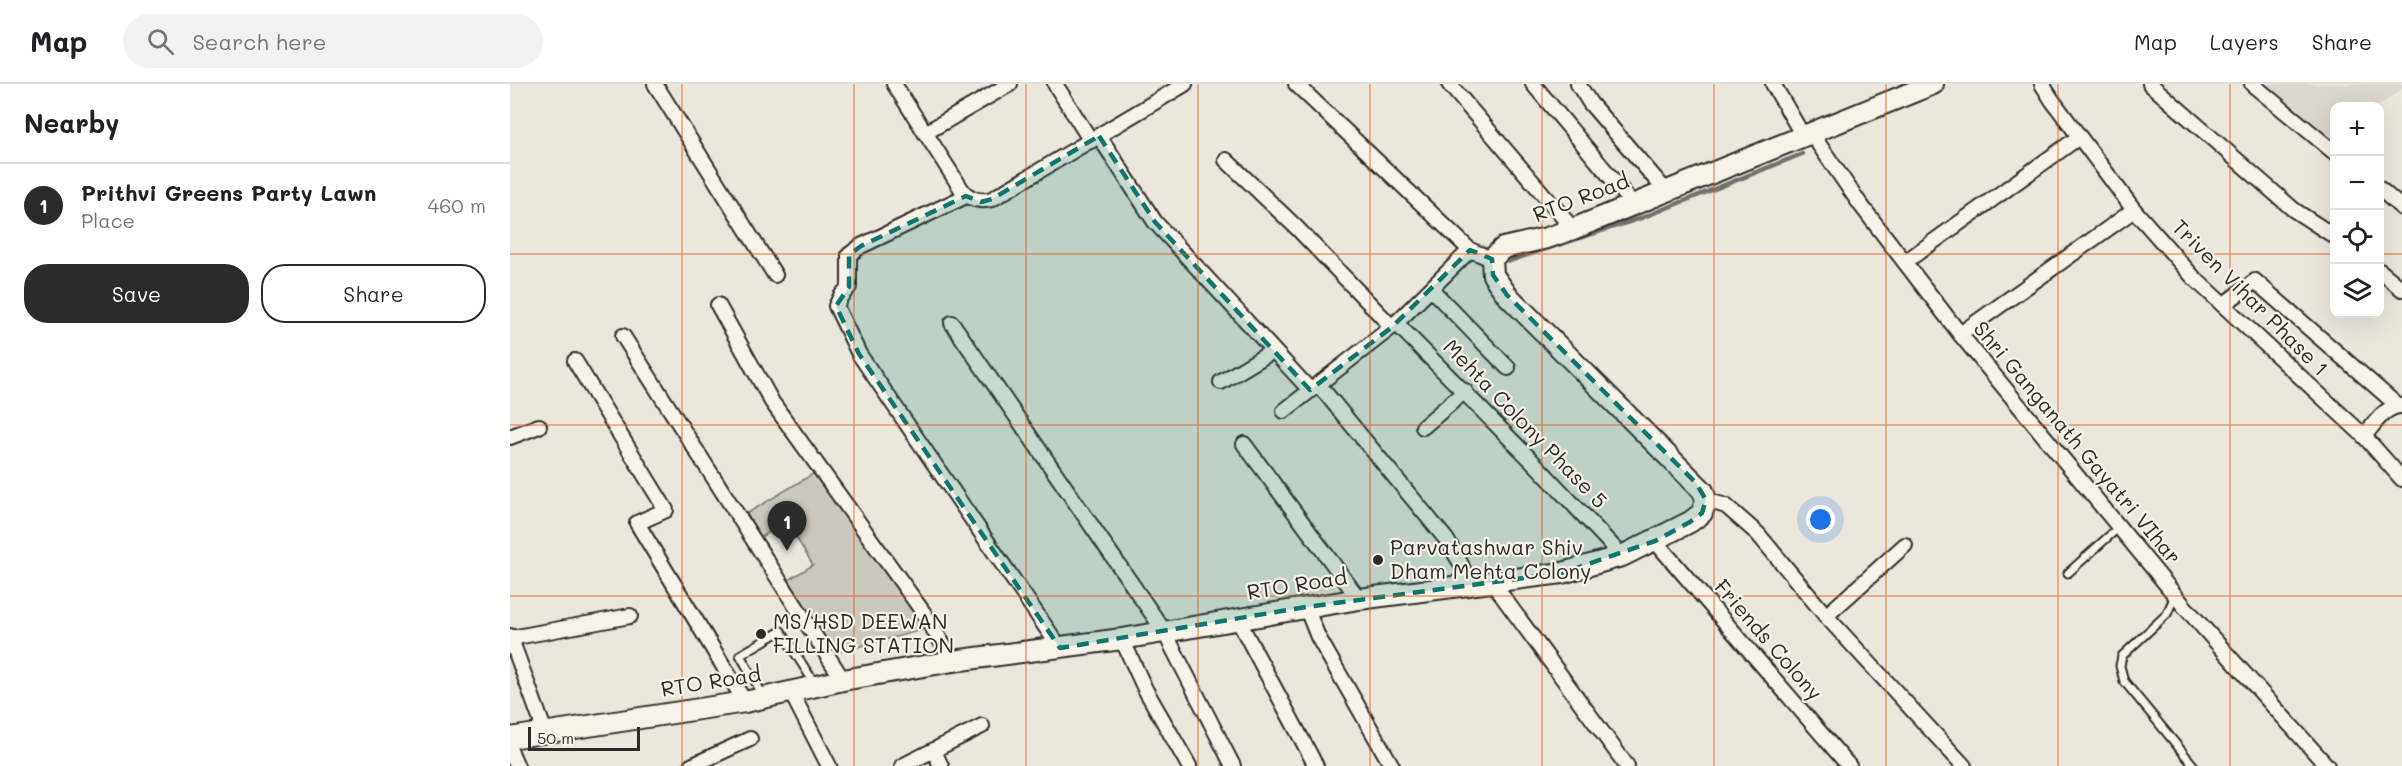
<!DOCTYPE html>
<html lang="en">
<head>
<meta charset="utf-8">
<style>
  :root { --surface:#fff; --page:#f2f2f2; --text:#202124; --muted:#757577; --line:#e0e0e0; --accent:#2b2b2b }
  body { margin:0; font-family:Mali,sans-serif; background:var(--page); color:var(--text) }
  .controls { position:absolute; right:18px; top:18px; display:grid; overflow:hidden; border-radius:12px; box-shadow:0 6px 24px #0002 }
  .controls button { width:54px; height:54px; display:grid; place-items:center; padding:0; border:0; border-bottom:2px solid var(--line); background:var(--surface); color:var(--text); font:30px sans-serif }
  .scale { position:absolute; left:18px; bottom:15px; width:112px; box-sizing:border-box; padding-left:6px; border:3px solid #2b2b2b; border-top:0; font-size:16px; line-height:21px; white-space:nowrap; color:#2b2b2b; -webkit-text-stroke:4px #f7f3e8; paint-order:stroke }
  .you { position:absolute; left:1311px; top:436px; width:21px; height:21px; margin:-15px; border:4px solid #fff; border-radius:50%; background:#1a73e8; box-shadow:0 0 0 9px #1a73e833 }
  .badge { display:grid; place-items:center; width:39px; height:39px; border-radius:50%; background:var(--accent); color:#fff; font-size:20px; font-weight:700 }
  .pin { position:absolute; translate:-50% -50px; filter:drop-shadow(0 2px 3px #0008) }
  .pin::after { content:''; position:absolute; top:32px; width:21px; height:18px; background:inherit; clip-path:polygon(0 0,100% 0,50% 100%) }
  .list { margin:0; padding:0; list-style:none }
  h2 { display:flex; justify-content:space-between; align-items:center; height:78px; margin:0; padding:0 24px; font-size:26px }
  h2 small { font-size:20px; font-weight:400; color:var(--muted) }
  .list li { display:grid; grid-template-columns:39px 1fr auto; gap:18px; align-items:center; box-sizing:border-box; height:84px; padding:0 24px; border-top:2px solid var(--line) }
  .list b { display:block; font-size:22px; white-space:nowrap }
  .list p { margin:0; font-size:20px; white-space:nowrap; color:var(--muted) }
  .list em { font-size:20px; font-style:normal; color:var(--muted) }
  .actions { display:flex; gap:12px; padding:18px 24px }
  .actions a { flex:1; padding:14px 0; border:2px solid var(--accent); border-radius:24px; text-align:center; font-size:21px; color:var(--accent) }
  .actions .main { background:var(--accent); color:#fff }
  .icon { flex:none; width:33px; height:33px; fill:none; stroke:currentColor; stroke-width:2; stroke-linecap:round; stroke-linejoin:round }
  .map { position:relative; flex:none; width:1892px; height:682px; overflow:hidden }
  header { display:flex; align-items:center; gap:36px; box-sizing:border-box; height:84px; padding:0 30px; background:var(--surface); border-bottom:2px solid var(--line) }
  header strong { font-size:28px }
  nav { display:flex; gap:33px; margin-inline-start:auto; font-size:21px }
  .search { width:420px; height:54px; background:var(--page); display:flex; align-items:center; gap:15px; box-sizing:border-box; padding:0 21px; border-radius:33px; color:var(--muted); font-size:22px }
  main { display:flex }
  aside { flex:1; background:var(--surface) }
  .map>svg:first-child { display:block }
  .built { fill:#dbd7ce }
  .green { fill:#cbc8bf; stroke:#7b7a75; stroke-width:1.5 }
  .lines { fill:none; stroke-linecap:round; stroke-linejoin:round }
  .stream { stroke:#72716c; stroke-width:4.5 }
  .lane-casing { stroke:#2b2b2b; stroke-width:11 }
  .street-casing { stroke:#2b2b2b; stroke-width:18 }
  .secondary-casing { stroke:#2b2b2b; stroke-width:24 }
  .lane { stroke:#f7f3e8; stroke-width:7 }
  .street { stroke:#f7f3e8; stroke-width:14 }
  .secondary { stroke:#f7f3e8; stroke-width:20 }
  .marked { fill:#0f766e; fill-opacity:0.2; stroke:#0f766e; stroke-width:4.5; stroke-dasharray:12 8; stroke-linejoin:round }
  .grid { fill:none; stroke:#df570e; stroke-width:1.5; stroke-opacity:0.55 }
  .poi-dot { fill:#2b2b2b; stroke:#f7f3e8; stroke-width:2 }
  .labels { text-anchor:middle; stroke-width:4.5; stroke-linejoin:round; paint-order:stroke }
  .street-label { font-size:21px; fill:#2b2b2b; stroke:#f7f3e8 }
  .poi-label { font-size:21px; fill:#2b2b2b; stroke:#f7f3e8; text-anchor:start }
</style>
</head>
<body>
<header>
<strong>Map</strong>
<div class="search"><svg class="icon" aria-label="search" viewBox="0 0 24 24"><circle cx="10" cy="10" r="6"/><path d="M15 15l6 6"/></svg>Search here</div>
<nav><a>Map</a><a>Layers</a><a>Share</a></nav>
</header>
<main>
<aside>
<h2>Nearby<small></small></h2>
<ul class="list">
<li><span class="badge">1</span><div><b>Prithvi Greens Party Lawn</b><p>Place</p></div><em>460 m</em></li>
</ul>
<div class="actions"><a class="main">Save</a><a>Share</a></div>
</aside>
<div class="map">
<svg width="1892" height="682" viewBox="0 0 1892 682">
  <rect width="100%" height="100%" fill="#ebe7dd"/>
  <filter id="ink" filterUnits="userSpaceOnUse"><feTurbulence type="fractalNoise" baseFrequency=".0167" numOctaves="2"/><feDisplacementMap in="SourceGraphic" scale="12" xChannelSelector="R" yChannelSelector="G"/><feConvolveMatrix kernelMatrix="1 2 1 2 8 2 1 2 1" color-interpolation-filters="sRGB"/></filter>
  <g filter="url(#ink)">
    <!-- built -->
    <polygon class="built" points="1753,0 1892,0 1892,5 1869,22 1824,22 1824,56 1821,59"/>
    <!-- green -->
    <polygon class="green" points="306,388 416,545 325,569 278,496 303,481 277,438 251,453 236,430"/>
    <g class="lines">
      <!-- stream -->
      <polyline class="stream" points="999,177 1134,133 1292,70"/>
      <!-- lane casing -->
      <g class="lane-casing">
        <g id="lane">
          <polyline points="1558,489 1609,443"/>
          <polyline points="1665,511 1657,530 1612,572 1610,582 1614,597 1684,682"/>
          <polyline points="254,613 230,571 271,547 305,600"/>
        </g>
      </g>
      <!-- street casing -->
      <g class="street-casing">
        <g id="street">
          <polyline points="145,0 265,191"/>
          <path d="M384,0L452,106C460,116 470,118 482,115L675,0"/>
          <polyline points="545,0 581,57"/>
          <polyline points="786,0 960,166 982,175"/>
          <polyline points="939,0 1063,145"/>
          <polyline points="1023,0 1123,120"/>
          <polyline points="1068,0 1080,19 1156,107"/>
          <polyline points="1263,0 1293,52"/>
          <path d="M1532,0L1542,16L1624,126L1684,194L1854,352C1864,341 1875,321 1892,322"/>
          <polyline points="1640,0 1784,126 1824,152"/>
          <polyline points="1742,0 1824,68"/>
          <polyline points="415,49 500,0"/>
          <polyline points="1301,49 1350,120 1450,250 1674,522 1817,682"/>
          <polyline points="589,52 645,138 800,306"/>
          <polyline points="716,76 787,144 882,243"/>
          <polyline points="1870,105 1892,124"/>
          <polyline points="456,112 351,162 339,171 339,203 331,212 326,222 349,270 550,564"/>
          <polyline points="1395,178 1569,53"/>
          <polyline points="1870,187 1892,205"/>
          <polyline points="921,205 998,284"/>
          <polyline points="208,221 262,318 413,528 443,577"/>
          <polyline points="1713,221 1745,197 1887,321"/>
          <polyline points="442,239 654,547 723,682"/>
          <polyline points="886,239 1028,383 1112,472"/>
          <polyline points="1450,250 1624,126"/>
          <polyline points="113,252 333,596"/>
          <polyline points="65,277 156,426 127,439 235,618"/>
          <polyline points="711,298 763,267"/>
          <polyline points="808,300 936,455 949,476 960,501"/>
          <polyline points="774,327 882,243 960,166"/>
          <polyline points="913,343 955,307"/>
          <polyline points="1854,352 1892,395"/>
          <polyline points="0,353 29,342"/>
          <polyline points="734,360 849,515"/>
          <polyline points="1196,416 1216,422 1248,450 1316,532 1454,682"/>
          <polyline points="1145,457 1339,682"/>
          <polyline points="982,498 1117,682"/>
          <polyline points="796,523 808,553 882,682"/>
          <polyline points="1316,532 1395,461"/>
          <polyline points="727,534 806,682"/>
          <polyline points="0,552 35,648"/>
          <polyline points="1,554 120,532"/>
          <polyline points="612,555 635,605 679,682"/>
          <polyline points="281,608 319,682"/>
          <polyline points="0,666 7,682"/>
          <polyline points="424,667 431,682"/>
          <polyline points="181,682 240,655"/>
          <polyline points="392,682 472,642"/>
        </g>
      </g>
      <!-- secondary casing -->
      <g class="secondary-casing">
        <polyline id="secondary" points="0,654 235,618 333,596 443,577 612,555 849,515 1052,489 1112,472 1180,438 1192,429 1196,416 1193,407 997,211 983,191 982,175 993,164 1037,154 1063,145 1423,0"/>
      </g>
      <!-- lane -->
      <use href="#lane" class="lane"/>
      <!-- street -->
      <use href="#street" class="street"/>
      <!-- secondary -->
      <use href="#secondary" class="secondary"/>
    </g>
  </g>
  <!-- marked area -->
  <path class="marked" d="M589,52L645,138L800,306L882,243L960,166L982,175L983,191L997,211L1186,399L1196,416L1192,429L1180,438L1145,457L1052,489L796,523L550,564L349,270L326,222L339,203V171L351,162L456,112L471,118L482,115Z"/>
  <!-- grid -->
  <path class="grid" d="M172,0V682M344,0V682M516,0V682M688,0V682M860,0V682M1032,0V682M1204,0V682M1376,0V682M1548,0V682M1720,0V682M0,170H1824M1870,170H1892M0,341H1892M0,512H1892"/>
  <!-- markers -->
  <g class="poi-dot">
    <circle cx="868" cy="476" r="6"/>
    <circle cx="251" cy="550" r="6"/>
  </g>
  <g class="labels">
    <!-- street labels -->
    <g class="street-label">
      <text transform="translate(1071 114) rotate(-21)" y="7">RTO Road</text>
      <text transform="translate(1740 214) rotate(45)" y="7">Triven Vihar Phase 1</text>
      <text transform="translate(1015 340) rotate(46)" y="7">Mehta Colony Phase 5</text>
      <text transform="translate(1567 359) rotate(50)" y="7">Shri Ganganath Gayatri VIhar</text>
      <text transform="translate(787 501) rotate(-9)" y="7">RTO Road</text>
      <text transform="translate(1258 556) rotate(49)" y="7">Friends Colony</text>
      <text transform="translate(201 598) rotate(-9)" y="7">RTO Road</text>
    </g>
    <!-- poi labels -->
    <g class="poi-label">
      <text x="880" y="471">Parvatashwar Shiv<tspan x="880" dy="24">Dham Mehta Colony</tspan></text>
      <text x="263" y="545">MS/HSD DEEWAN<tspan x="263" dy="24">FILLING STATION</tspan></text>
    </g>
  </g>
</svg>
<div class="controls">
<button>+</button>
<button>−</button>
<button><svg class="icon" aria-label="locate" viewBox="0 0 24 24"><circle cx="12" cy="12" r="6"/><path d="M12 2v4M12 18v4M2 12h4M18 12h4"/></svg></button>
<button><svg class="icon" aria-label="layers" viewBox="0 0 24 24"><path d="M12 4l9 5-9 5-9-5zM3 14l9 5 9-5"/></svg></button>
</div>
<div class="scale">50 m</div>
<div class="you"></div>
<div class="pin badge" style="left:277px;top:467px">1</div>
</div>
</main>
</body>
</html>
